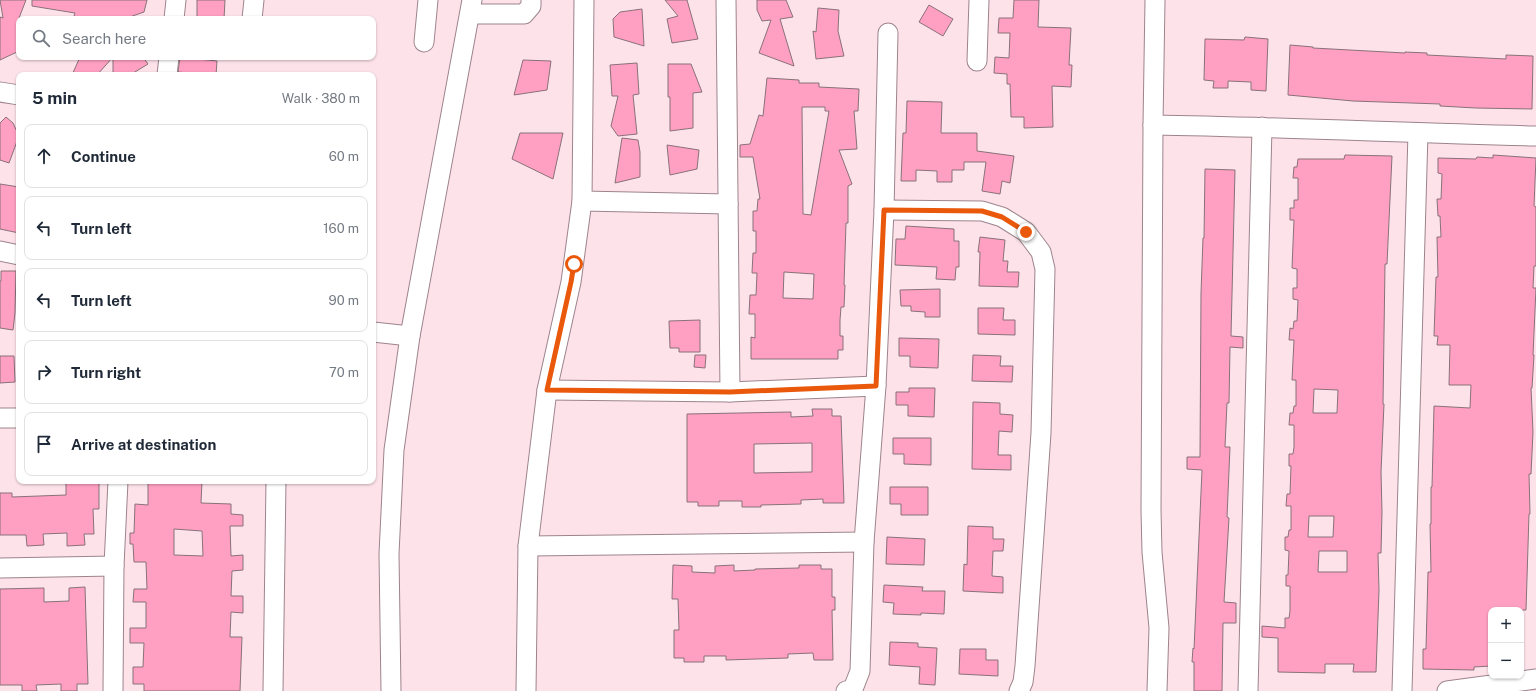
<!DOCTYPE html>
<html lang="en">
<head>
<meta charset="utf-8">
<style>
  :root { --surface:#fff; --page:#f6f6f7; --text:#1f2937; --muted:#747a83; --line:#e0e1e3 }
  body { margin:0; font-family:"Public Sans",sans-serif; background:var(--page); color:var(--text) }
  .controls { position:absolute; right:12px; bottom:12px; display:grid; overflow:hidden; border-radius:8px; box-shadow:0 1px 3px #0004 }
  .controls button { width:36px; height:36px; display:grid; place-items:center; padding:0; border:0; border-bottom:1px solid var(--line); background:var(--surface); color:var(--text); font:20px sans-serif }
  .stop { position:absolute; width:12px; height:12px; margin:-9px; border:3px solid #ea580c; border-radius:50%; background:#fff }
  .stop.end { background:#ea580c; border-color:#fff; box-shadow:0 1px 4px #0008 }
  .list { margin:0; padding:0; list-style:none }
  h2 { display:flex; justify-content:space-between; align-items:center; height:52px; margin:0; padding:0 16px; font-size:17px }
  h2 small { font-size:13px; font-weight:400; color:var(--muted) }
  .list li { display:grid; grid-template-columns:26px 1fr auto; gap:12px; align-items:center; box-sizing:border-box; height:64px; margin:0 8px 8px; padding:0 8px; border:1px solid var(--line); border-radius:8px }
  .list b { display:block; font-size:15px; white-space:nowrap }
  .list em { font-size:13px; font-style:normal; color:var(--muted) }
  .icon { flex:none; width:22px; height:22px; fill:none; stroke:currentColor; stroke-width:2; stroke-linecap:round; stroke-linejoin:round }
  .map { position:relative; flex:none; width:1536px; height:691px; overflow:hidden }
  .search { position:absolute; background:var(--surface); box-shadow:0 1px 3px #0004; left:16px; top:16px; width:360px; height:44px; display:flex; align-items:center; gap:10px; box-sizing:border-box; padding:0 14px; border-radius:8px; color:var(--muted); font-size:15px }
  .panel { position:absolute; background:var(--surface); box-shadow:0 1px 3px #0004; left:16px; top:72px; width:360px; height:412px; border-radius:8px }
  .map>svg:first-child { display:block }
  .building { fill:#ffa0c2; stroke:#897179; fill-rule:evenodd }
  .lines { fill:none; stroke-linecap:round; stroke-linejoin:round }
  .minor-casing { stroke:#9d848c; stroke-width:21 }
  .minor { stroke:#fff; stroke-width:19 }
  .route { stroke:#ea580c; stroke-width:5 }
</style>
</head>
<body>
<div class="map">
<svg width="1536" height="691" viewBox="0 0 1536 691">
  <rect width="100%" height="100%" fill="#fde2ea"/>
  <!-- building -->
  <g class="building">
    <polygon points="0,0 26,0 19,18 19,51 0,60 0,17 3,18"/>
    <polygon points="32,0 147,0 144,12 124,19 73,19 75,13 32,6"/>
    <polygon points="197,0 225,0 224,19 197,19"/>
    <polygon points="665,0 687,0 698,39 672,43 667,19 678,16"/>
    <polygon points="757,0 786,0 793,17 780,19 794,66 759,53 771,20 762,21 757,10"/>
    <polygon points="1014,0 1039,0 1038,27 1071,28 1069,65 1072,65 1071,87 1052,86 1053,127 1024,128 1024,117 1011,117 1010,84 1007,84 1007,74 994,73 995,57 1009,58 1010,33 998,33 999,18 1013,18"/>
    <polygon points="929,5 953,19 943,36 919,22"/>
    <polygon points="818,8 839,10 838,31 844,56 816,59 813,31 816,32"/>
    <polygon points="642,9 644,46 614,37 613,19 620,12"/>
    <polygon points="1245,37 1268,39 1266,91 1251,90 1251,82 1228,81 1228,88 1213,88 1214,81 1204,80 1205,39 1244,40"/>
    <polygon points="1290,45 1313,47 1313,48 1405,53 1405,52 1427,53 1427,55 1506,59 1506,55 1533,56 1532,109 1476,108 1440,106 1440,104 1353,101 1288,95"/>
    <polygon points="80,57 143,57 148,64 130,75 113,75 113,57 97,75 72,75"/>
    <polygon points="180,57 217,61 216,75 189,75 189,73 178,72"/>
    <polygon points="523,60 551,61 547,90 514,95"/>
    <polygon points="637,63 639,94 633,95 637,134 618,136 611,126 618,96 612,96 610,65"/>
    <polygon points="668,64 691,64 702,92 693,93 693,128 670,131 670,97 668,97"/>
    <path d="M767,78L799,80V83H819V87L859,89L858,111H854L857,149L839,150L852,184L848,186V223H846L844,285H845L844,307H841L840,320V336H843V350H838V359H751V337L755,338V314H749L750,295H756L757,273H752L753,253H756V231H753V211H757L758,199H760L753,157H740V145L750,144L759,115L763,116ZM802,107H825V111H829L811,215L803,214ZM784,272L814,274L813,299L783,298Z"/>
    <polygon points="907,101 942,102 941,133 977,133 977,151 1014,156 1010,183 1002,181 1000,194 982,191 986,162 964,162 964,170 952,170 952,182 937,182 937,171 916,170 916,181 901,181 903,133 906,133"/>
    <polygon points="6,117 13,123 19,136 9,163 0,160 0,123"/>
    <polygon points="520,133 563,133 553,179 512,159"/>
    <polygon points="622,138 638,140 640,152 640,177 615,183"/>
    <polygon points="667,145 699,150 697,169 670,175"/>
    <path d="M1345,155L1392,156L1387,264H1385L1383,404H1384L1381,472L1382,512L1381,553H1378L1379,590L1376,672H1353L1354,664H1325V673L1278,672V638L1262,637V626L1285,628V618H1289L1290,611V586H1286V575H1288L1289,551L1285,550V537H1288L1289,530H1291V506H1286L1287,494H1290L1291,466H1289V454H1293L1294,447V425H1289L1290,413H1293L1294,406H1296V380H1292L1294,340H1289L1290,328L1293,329L1294,321H1297L1298,300L1293,299V288H1297V269L1292,268L1294,220H1290V208H1294V200H1298V178H1293L1294,167H1297L1298,159H1344ZM1314,389L1338,390L1337,413H1313ZM1309,516H1334L1333,537H1308ZM1319,551H1347V572H1318Z"/>
    <polygon points="1493,155 1536,158 1534,206 1536,207 1536,266 1534,266 1533,288 1536,288 1533,355 1534,355 1532,388 1531,388 1533,432 1531,474 1529,474 1530,514 1529,514 1526,610 1491,610 1491,666 1474,667 1474,670 1423,669 1423,649 1426,649 1428,572 1431,572 1430,524 1431,524 1431,487 1432,487 1434,406 1470,408 1471,385 1449,385 1450,345 1437,345 1438,336 1434,336 1436,277 1438,277 1437,237 1441,237 1440,216 1438,216 1437,199 1441,199 1442,174 1438,173 1438,158 1476,159 1477,157 1493,158"/>
    <polygon points="1205,169 1235,170 1231,336 1243,337 1243,348 1230,347 1229,403 1227,403 1225,447 1230,447 1227,517 1229,518 1224,602 1236,603 1236,623 1223,623 1222,691 1194,691 1194,662 1192,662 1193,648 1194,649 1202,470 1187,469 1187,457 1200,457 1201,293 1203,238 1204,238"/>
    <polygon points="0,184 19,187 19,233 0,229"/>
    <polygon points="906,226 954,229 954,241 959,241 959,267 956,267 955,280 936,279 937,267 895,265 896,239 905,239"/>
    <polygon points="980,237 1005,240 1003,261 1008,261 1007,272 1019,272 1018,287 979,286 980,252 978,252"/>
    <polygon points="1,271 16,271 15,313 13,330 0,328 0,281 1,281"/>
    <polygon points="940,289 940,317 925,317 925,312 911,311 911,306 901,306 900,290"/>
    <polygon points="978,308 1004,308 1003,320 1015,320 1015,335 978,334"/>
    <polygon points="700,320 700,352 679,352 679,348 670,348 669,321"/>
    <polygon points="899,338 939,339 938,368 910,367 910,356 899,356"/>
    <polygon points="695,355 706,355 705,368 694,367"/>
    <polygon points="973,355 1001,356 1000,366 1013,366 1012,382 972,381"/>
    <polygon points="0,356 14,356 15,382 0,383"/>
    <polygon points="909,388 935,388 934,417 908,416 908,405 896,405 896,392 909,392"/>
    <polygon points="973,402 1000,403 1000,414 1013,415 1012,432 999,431 998,455 1011,455 1011,470 972,469"/>
    <path d="M812,409H832V416H841L844,503H823V499L801,500V504L761,505V507H742V501H719V506H698V502H687V414L791,412V417L813,416ZM812,443V472L754,473V444Z"/>
    <polygon points="893,438 931,438 931,465 904,464 904,454 893,454"/>
    <polygon points="66,481 99,481 99,509 93,509 94,534 84,534 85,545 67,546 67,533 43,534 44,545 27,546 26,535 0,535 0,493 12,493 12,497 66,495"/>
    <path d="M148,481H202L201,503L231,504V514L243,515V526H230L231,556L243,555V570L232,571L231,596H243V613L231,612L230,637H242L240,691H144V684H133V667H143L144,643H130V628H146V602H133L134,589H147L146,562H134L133,544H130V533H134L135,504L148,505ZM174,529L202,531L203,556L174,555Z"/>
    <polygon points="890,487 928,487 928,515 901,515 901,504 890,504"/>
    <polygon points="968,526 993,527 993,539 1004,539 1003,551 993,551 992,576 1003,577 1003,593 963,591 964,564 967,565"/>
    <polygon points="887,537 925,539 924,565 886,564"/>
    <polygon points="673,565 692,566 692,572 715,573 715,566 734,565 734,571 755,570 755,569 799,568 799,565 821,565 821,569 832,569 832,597 835,597 835,610 832,610 833,660 814,660 813,653 788,654 788,658 726,660 726,656 704,656 704,662 684,662 684,658 674,658 674,630 679,630 678,599 672,599"/>
    <polygon points="884,585 923,587 922,591 945,591 944,614 921,613 921,615 893,614 894,603 883,602"/>
    <polygon points="85,587 88,684 77,684 77,691 61,691 61,684 36,685 37,691 22,691 22,685 0,685 0,589 44,588 44,602 69,601 69,588"/>
    <polygon points="890,642 918,643 918,647 937,648 935,685 919,684 920,667 889,665"/>
    <polygon points="960,649 986,649 986,660 998,660 998,676 959,674"/>
  </g>
  <g class="lines">
    <!-- minor casing -->
    <g class="minor-casing">
      <g id="minor">
        <polyline points="726,0 730,392"/>
        <polyline points="1155,0 1153,125 1151,510 1152,552 1159,628 1157,691"/>
        <polyline points="470,14 524,14 531,6 531,0"/>
        <polyline points="174,19 176,0"/>
        <polyline points="252,19 254,0"/>
        <polyline points="424,42 428,0"/>
        <polyline points="977,61 979,0"/>
        <polyline points="167,75 169,57"/>
        <polyline points="0,92 19,95"/>
        <path d="M1153,125C1280,127 1408,133 1536,136"/>
        <polyline points="582,201 728,204"/>
        <polyline points="884,210 982,211 1002,217 1026,232 1041,252 1045,269 1041,433 1025,666 1023,682 1019,691"/>
        <polyline points="0,251 19,255"/>
        <polyline points="373,332 410,336"/>
        <polyline points="547,390 730,392 876,386"/>
        <polyline points="0,418 19,418"/>
        <polyline points="528,546 864,542"/>
        <polyline points="0,568 114,566"/>
        <polyline points="113,691 114,566 118,481"/>
        <polyline points="273,691 276,481"/>
        <polyline points="391,691 389,554 394,450 410,336 472,0"/>
        <polyline points="526,691 528,546 547,390 571,282 582,201 584,0"/>
        <polyline points="846,691 853,689 860,671 864,542 876,386 884,210 888,33"/>
        <polyline points="1248,691 1262,127"/>
        <polyline points="1402,691 1418,133"/>
        <polyline points="1447,691 1536,679"/>
      </g>
    </g>
    <!-- minor -->
    <use href="#minor" class="minor"/>
  </g>
  <g class="lines">
    <!-- route -->
    <polyline class="route" points="574,264 571,282 547,390 730,392 876,386 884,210 982,211 1002,217 1026,232"/>
  </g>
</svg>
<div class="controls">
<button>+</button>
<button>−</button>
</div>
<div class="stop" style="left:574px;top:264px"></div>
<div class="stop end" style="left:1026px;top:232px"></div>
<div class="search"><svg class="icon" aria-label="search" viewBox="0 0 24 24"><circle cx="10" cy="10" r="6"/><path d="M15 15l6 6"/></svg>Search here</div>
<section class="panel">
<h2>5 min<small>Walk · 380 m</small></h2>
<ul class="list">
<li><svg class="icon" aria-label="ahead" viewBox="0 0 24 24"><path d="M12 20V5M6 11l6-6 6 6"/></svg><div><b>Continue</b></div><em>60 m</em></li>
<li><svg class="icon" aria-label="left" viewBox="0 0 24 24"><path d="M17 20v-9H6M10 6l-5 5 5 5"/></svg><div><b>Turn left</b></div><em>160 m</em></li>
<li><svg class="icon" aria-label="left" viewBox="0 0 24 24"><path d="M17 20v-9H6M10 6l-5 5 5 5"/></svg><div><b>Turn left</b></div><em>90 m</em></li>
<li><svg class="icon" aria-label="right" viewBox="0 0 24 24"><path d="M7 20v-9h11M14 6l5 5-5 5"/></svg><div><b>Turn right</b></div><em>70 m</em></li>
<li><svg class="icon" aria-label="arrive" viewBox="0 0 24 24"><path d="M6 21V4h12l-3 4 3 4H6"/></svg><div><b>Arrive at destination</b></div></li>
</ul>
</section>
</div>
</body>
</html>
